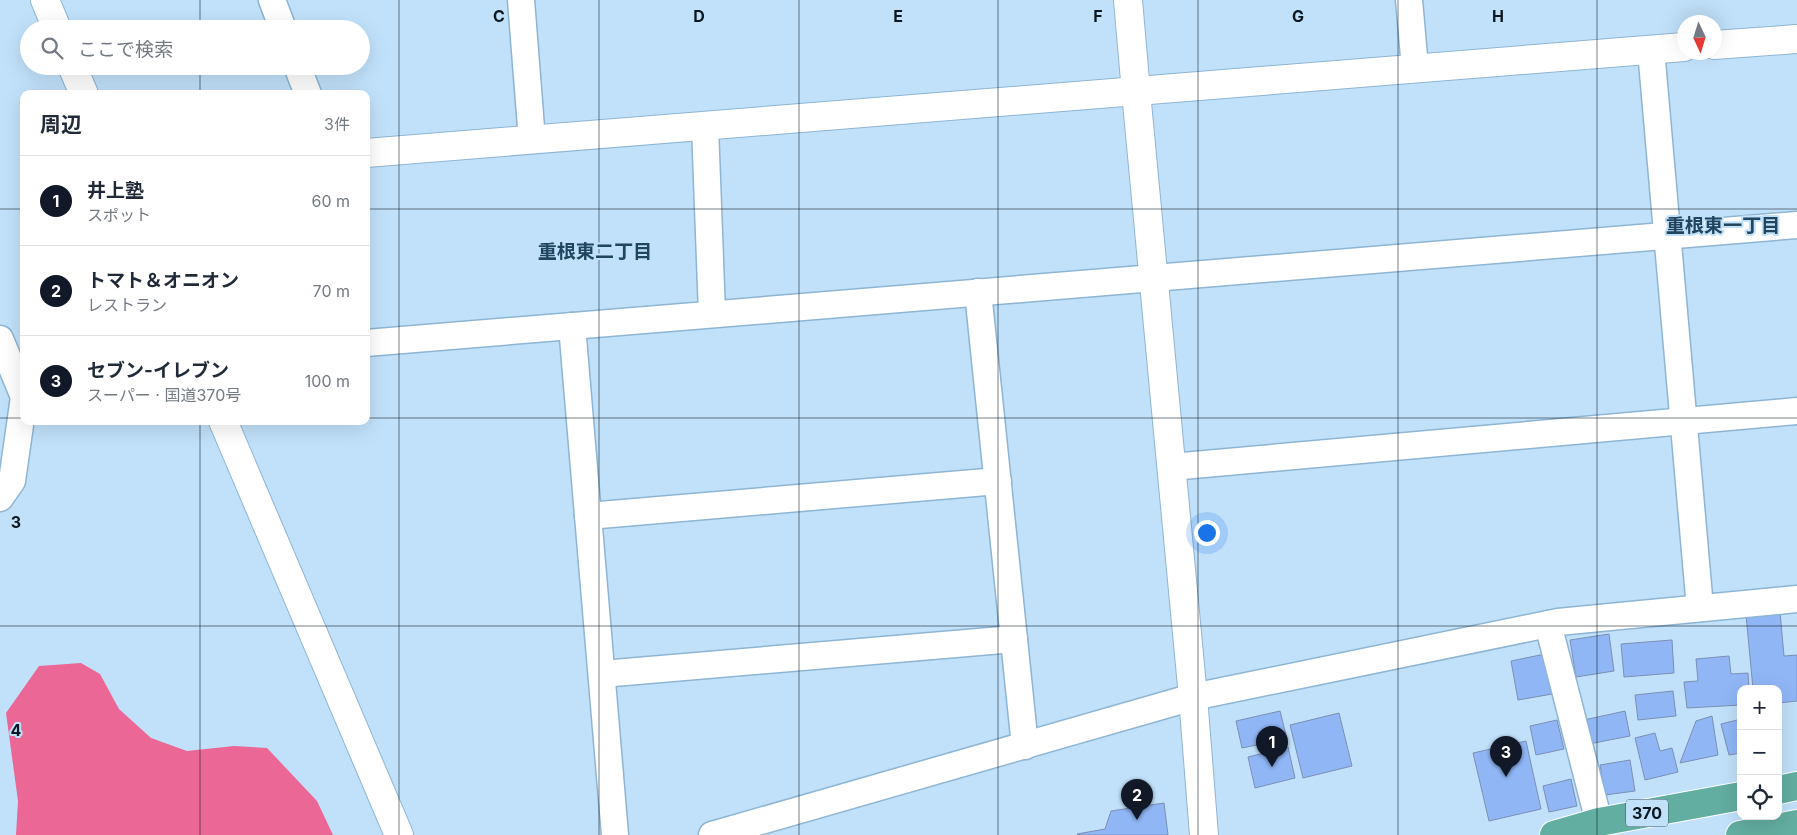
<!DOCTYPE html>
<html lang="ja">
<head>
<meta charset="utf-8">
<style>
  :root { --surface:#fff; --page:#f2f2f3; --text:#1f2937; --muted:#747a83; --line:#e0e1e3; --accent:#111827 }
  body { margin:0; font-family:Inter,"Noto Sans JP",sans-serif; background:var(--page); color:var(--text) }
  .controls { position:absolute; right:15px; bottom:15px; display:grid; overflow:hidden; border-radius:10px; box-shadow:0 5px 20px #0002 }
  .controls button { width:45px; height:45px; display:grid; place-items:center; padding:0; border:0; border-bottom:1px solid var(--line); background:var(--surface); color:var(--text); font:25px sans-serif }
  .compass { position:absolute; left:1677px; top:15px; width:45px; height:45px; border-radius:50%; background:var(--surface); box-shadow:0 5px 20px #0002; rotate:176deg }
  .you { position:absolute; left:1206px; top:532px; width:18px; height:18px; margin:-12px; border:4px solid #fff; border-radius:50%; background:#1a73e8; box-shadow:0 0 0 8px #1a73e833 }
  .badge { display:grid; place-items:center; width:32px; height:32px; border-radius:50%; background:var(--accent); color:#fff; font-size:16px; font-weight:700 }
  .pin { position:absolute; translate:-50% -41px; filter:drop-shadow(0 1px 2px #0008) }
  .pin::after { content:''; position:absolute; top:26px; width:18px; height:15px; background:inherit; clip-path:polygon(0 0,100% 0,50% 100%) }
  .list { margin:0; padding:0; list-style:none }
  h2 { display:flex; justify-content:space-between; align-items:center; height:65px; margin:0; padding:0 20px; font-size:21px }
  h2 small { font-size:16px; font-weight:400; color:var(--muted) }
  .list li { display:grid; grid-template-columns:32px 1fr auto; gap:15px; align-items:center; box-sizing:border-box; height:90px; padding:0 20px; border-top:1px solid var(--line) }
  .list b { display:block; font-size:19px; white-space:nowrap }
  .list p { margin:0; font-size:16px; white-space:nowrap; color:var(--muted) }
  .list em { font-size:16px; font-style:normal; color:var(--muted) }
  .icon { flex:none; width:28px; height:28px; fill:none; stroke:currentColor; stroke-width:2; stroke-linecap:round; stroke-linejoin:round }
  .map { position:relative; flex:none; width:1797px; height:835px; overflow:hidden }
  .search { position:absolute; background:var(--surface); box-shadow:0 5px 20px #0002; left:20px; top:20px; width:350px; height:55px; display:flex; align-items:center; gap:12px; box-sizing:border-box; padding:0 18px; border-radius:28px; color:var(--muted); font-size:19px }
  .panel { position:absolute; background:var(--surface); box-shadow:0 5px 20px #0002; left:20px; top:90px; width:350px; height:335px; border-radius:10px }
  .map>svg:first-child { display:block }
  .water { fill:#eb6795 }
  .building { fill:#90b6f6; stroke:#7a90b4 }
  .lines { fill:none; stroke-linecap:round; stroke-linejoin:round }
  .minor-casing { stroke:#8eb5d3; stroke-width:29 }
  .tertiary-casing { stroke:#8eb5d3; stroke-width:30 }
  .trunk-casing { stroke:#fff; stroke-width:30 }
  .minor { stroke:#fff; stroke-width:26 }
  .tertiary { stroke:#fff; stroke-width:28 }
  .trunk { stroke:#62aea0; stroke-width:28 }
  .grid { fill:none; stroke:#091823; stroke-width:1; stroke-opacity:0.55 }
  .labels { text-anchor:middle; stroke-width:4; stroke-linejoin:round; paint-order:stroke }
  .shield { fill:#c1e1fa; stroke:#405464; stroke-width:1 }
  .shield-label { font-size:16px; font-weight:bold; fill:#091823 }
  .neighbourhood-label { font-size:19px; font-weight:bold; fill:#20455e; stroke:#c1e1fa }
  .grid-label { font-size:16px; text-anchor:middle; font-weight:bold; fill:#091823; stroke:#c1e1fa; stroke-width:4; stroke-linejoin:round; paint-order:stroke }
</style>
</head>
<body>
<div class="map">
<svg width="1797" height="835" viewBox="0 0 1797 835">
  <rect width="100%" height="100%" fill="#c1e1fa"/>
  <!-- water -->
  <polygon class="water" points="81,663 100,674 119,709 151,738 187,751 234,746 267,748 317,801 333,835 16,835 18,801 6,713 39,666"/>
  <!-- building -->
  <g class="building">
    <polygon points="1780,612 1784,656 1797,655 1797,701 1778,703 1778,689 1753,689 1746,615"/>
    <polygon points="1609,634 1614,671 1576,677 1570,640"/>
    <polygon points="1672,640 1674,673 1624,677 1621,644"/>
    <polygon points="1550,653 1558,693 1518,700 1511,661"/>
    <polygon points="1729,656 1731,674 1748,673 1749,689 1741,689 1741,705 1687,708 1684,682 1698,681 1696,659"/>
    <polygon points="1673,691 1676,716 1638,720 1635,695"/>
    <polygon points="1280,711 1287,739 1242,748 1236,721"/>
    <polygon points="1625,711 1630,736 1589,744 1584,720"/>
    <polygon points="1339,713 1352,766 1303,778 1290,725"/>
    <polygon points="1712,716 1718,755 1680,763 1696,721"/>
    <polygon points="1741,719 1741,753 1729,755 1721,724"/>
    <polygon points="1557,720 1564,749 1536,755 1530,726"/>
    <polygon points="1655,733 1660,751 1672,748 1678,772 1645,780 1635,738"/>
    <polygon points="1526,741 1541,809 1489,821 1473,753"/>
    <polygon points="1288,747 1295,778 1255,788 1248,757"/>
    <polygon points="1630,760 1635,791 1605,795 1600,765"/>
    <polygon points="1571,779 1577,806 1549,812 1543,786"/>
    <polygon points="1164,803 1168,835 1078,835 1077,834 1105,829 1111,811"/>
  </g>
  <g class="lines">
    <!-- minor casing -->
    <g class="minor-casing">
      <g id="minor">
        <polyline points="272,0 283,29"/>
        <polyline points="521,0 532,140"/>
        <polyline points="1409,0 1415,68"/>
        <polyline points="1651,50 1700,608"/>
        <polyline points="297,66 308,94"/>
        <polyline points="705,126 712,314"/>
        <polyline points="978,292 1025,746"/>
        <polyline points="572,326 615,835"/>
        <polyline points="0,339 24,397"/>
        <polyline points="366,343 1797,225"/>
        <polyline points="1171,467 1797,411"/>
        <polyline points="0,498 12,481 24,397"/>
        <polyline points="588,516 998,481"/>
        <polyline points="1548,624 1599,822"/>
        <polyline points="602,674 1014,639"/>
        <polyline points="712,835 1193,697 1558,622 1797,599"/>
      </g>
    </g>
    <!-- tertiary casing -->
    <g class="tertiary-casing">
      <g id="tertiary">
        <polyline points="45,0 57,29"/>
        <polyline points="1128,0 1136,92 1193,697 1204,835"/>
        <polyline points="1714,45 1797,39"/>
        <polyline points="72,66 84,94"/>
        <polyline points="366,153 1684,47"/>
        <polyline points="223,421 399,835"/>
      </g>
    </g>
    <!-- trunk casing -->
    <g class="trunk-casing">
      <g id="trunk">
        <polyline points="1778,790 1797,786"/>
        <polyline points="1554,835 1599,822 1741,796"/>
        <polyline points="1740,835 1797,824"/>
      </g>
    </g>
    <!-- minor -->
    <use href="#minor" class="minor"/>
    <!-- tertiary -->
    <use href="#tertiary" class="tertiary"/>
    <!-- trunk -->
    <use href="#trunk" class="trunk"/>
  </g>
  <!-- grid -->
  <path class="grid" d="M200,0V29M399,0V835M599,0V835M799,0V835M998,0V835M1198,0V835M1398,0V835M1597,0V835M200,66V94M0,209H24M366,209H1797M0,418H24M366,418H1797M200,421V835M0,626H1797"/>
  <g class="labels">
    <!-- shield labels -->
    <rect class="shield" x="1626" y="799.5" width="42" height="27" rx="4"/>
    <g class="shield-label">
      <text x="1647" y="819">370</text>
    </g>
    <!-- neighbourhood labels -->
    <g class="neighbourhood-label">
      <text x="1723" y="232">重根東一丁目</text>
      <text x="595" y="258">重根東二丁目</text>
    </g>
  </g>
  <g class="grid-label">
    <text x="499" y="22">C</text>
    <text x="699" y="22">D</text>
    <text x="898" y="22">E</text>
    <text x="1098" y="22">F</text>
    <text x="1298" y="22">G</text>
    <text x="1498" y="22">H</text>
    <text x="16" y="528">3</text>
    <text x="16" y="736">4</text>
  </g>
</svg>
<div class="controls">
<button>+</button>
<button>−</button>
<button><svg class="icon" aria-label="locate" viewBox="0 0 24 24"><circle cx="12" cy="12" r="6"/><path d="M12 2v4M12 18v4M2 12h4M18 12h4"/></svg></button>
</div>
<svg class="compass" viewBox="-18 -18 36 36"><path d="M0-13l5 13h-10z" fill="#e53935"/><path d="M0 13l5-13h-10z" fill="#747a83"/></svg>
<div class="you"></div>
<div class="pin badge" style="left:1272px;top:767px">1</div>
<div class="pin badge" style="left:1137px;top:820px">2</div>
<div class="pin badge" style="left:1506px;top:777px">3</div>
<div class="search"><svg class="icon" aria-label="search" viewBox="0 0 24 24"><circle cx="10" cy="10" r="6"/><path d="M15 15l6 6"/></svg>ここで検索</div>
<section class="panel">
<h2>周辺<small>3件</small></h2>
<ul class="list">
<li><span class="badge">1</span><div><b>井上塾</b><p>スポット</p></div><em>60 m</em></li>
<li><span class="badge">2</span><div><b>トマト＆オニオン</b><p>レストラン</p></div><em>70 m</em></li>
<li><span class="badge">3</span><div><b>セブン-イレブン</b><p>スーパー · 国道370号</p></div><em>100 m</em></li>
</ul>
</section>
</div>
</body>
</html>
